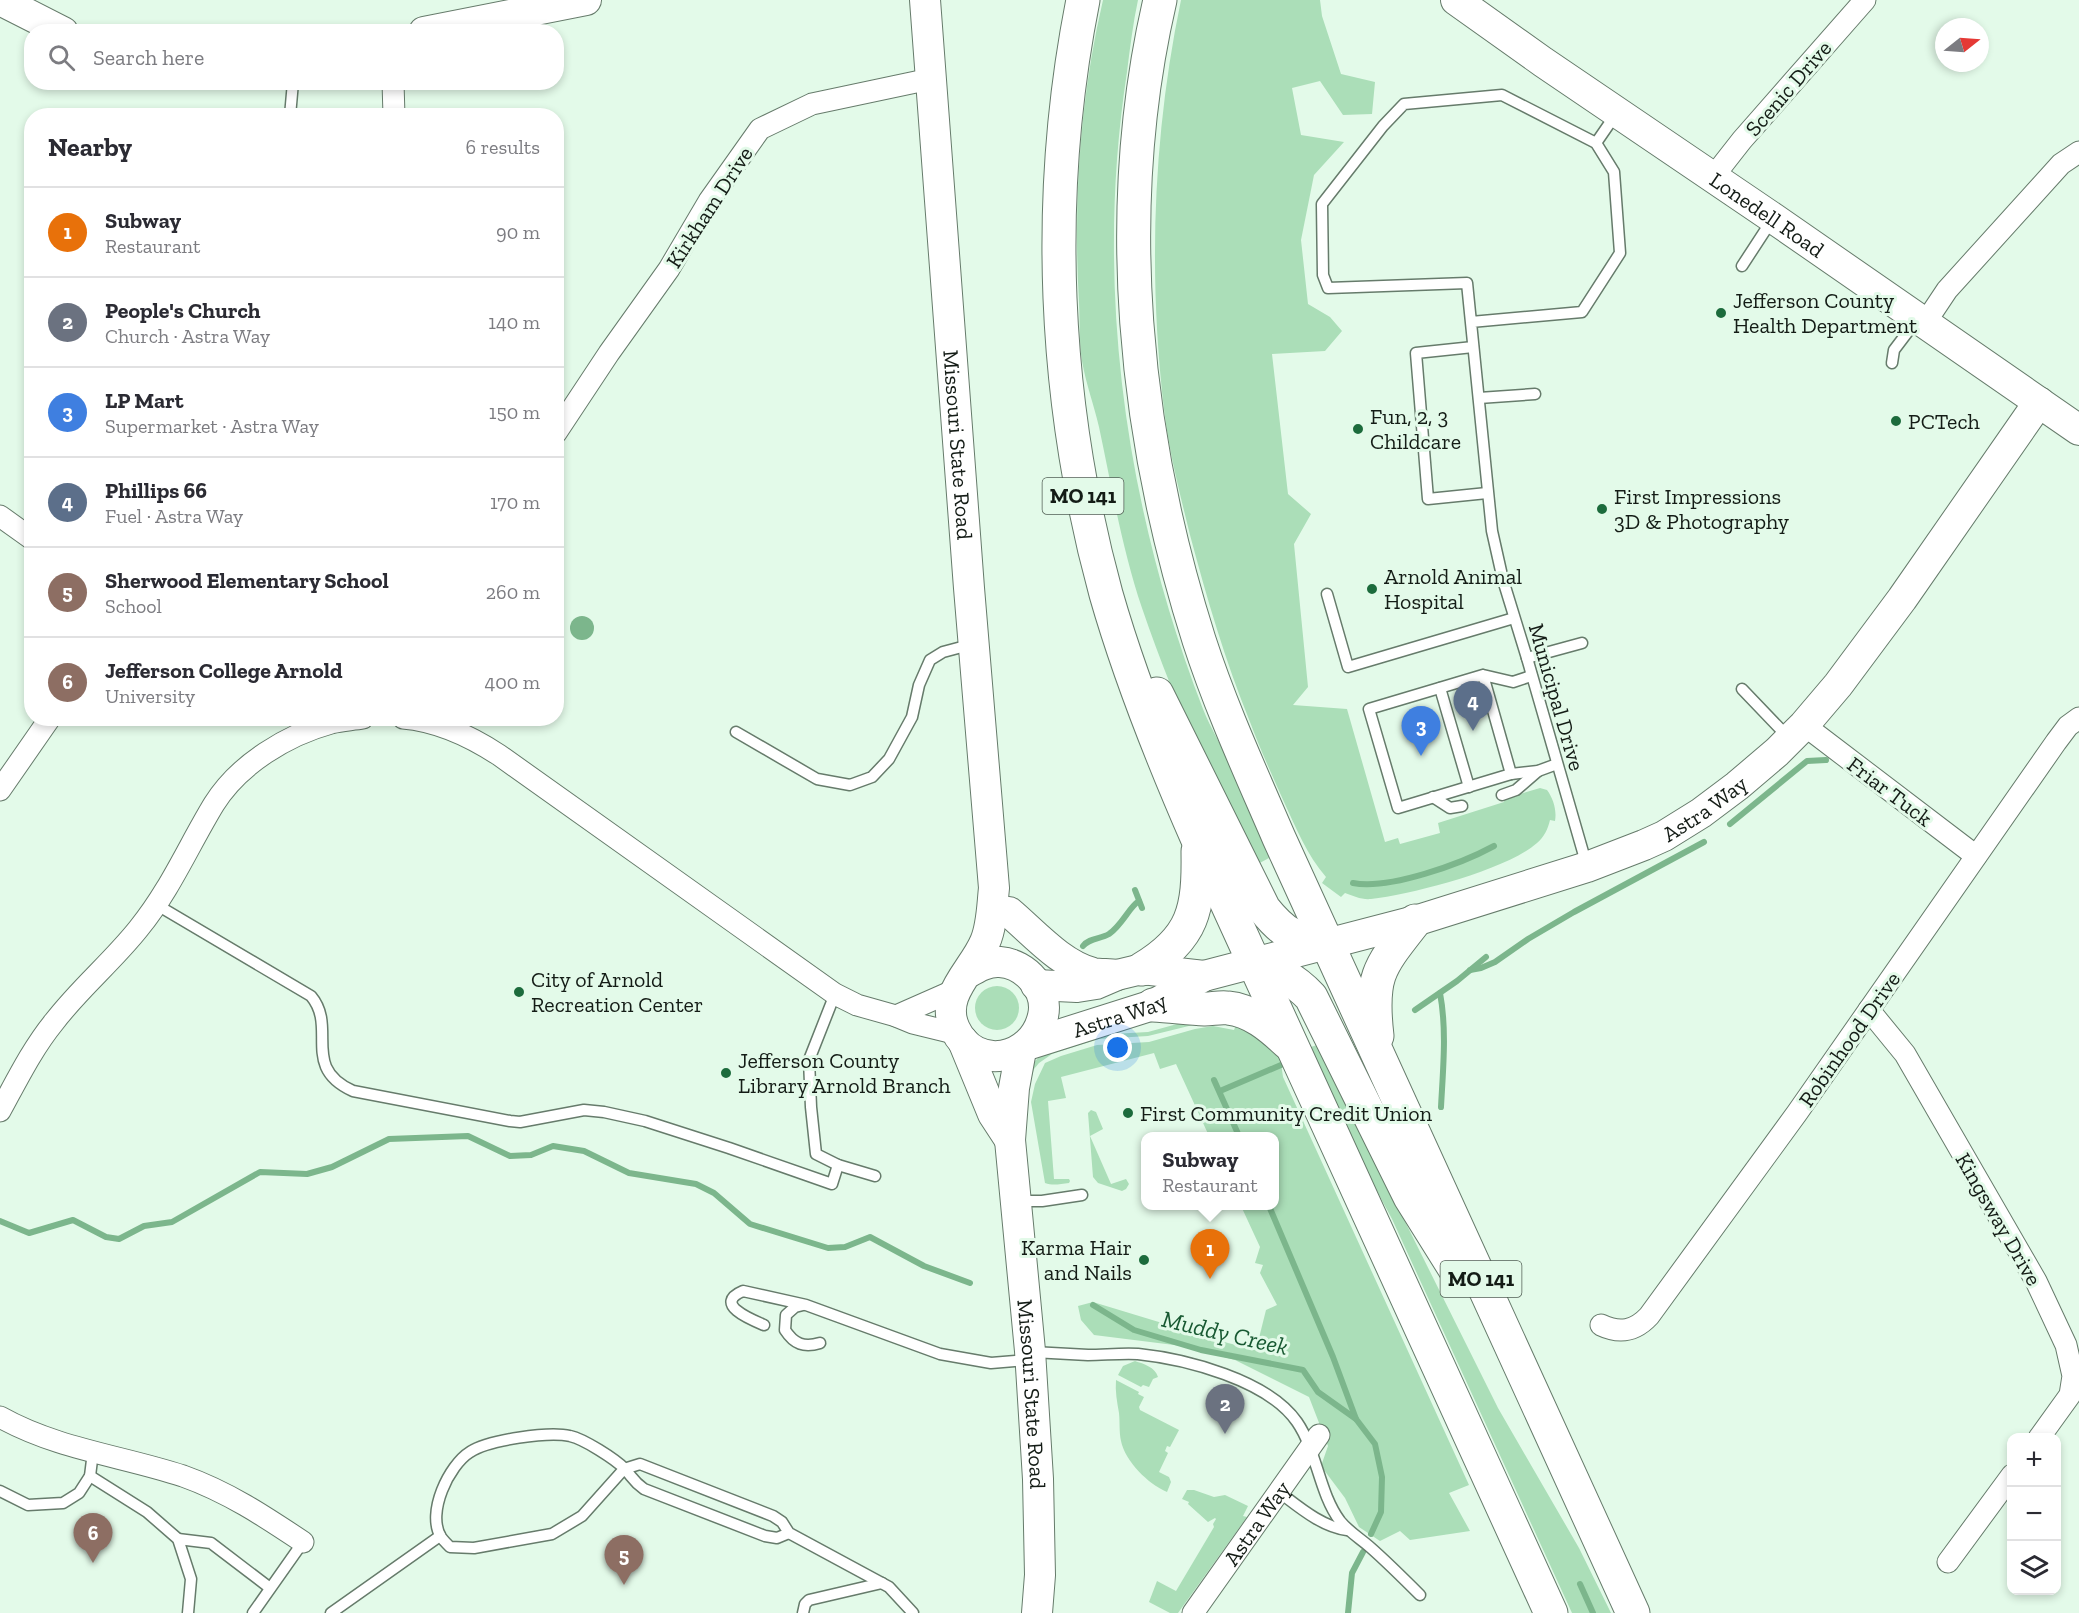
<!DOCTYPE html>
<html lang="en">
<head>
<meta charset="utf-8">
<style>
  :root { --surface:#fff; --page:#f2f2f3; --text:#2b2b33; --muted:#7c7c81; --line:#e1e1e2; --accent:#db2777 }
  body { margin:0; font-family:"Zilla Slab",serif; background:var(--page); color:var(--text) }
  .controls { position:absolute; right:18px; bottom:18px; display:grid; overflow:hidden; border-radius:12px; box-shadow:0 3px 9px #0003 }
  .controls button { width:54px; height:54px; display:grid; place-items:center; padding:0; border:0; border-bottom:2px solid var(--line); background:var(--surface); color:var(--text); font:30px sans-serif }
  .compass { position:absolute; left:1935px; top:18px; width:54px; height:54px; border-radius:50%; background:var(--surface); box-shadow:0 3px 9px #0003; rotate:73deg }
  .you { position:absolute; left:1118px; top:1048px; width:21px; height:21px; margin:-15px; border:4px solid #fff; border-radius:50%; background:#1a73e8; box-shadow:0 0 0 9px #1a73e833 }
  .badge { display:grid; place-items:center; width:39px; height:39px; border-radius:50%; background:var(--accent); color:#fff; font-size:20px; font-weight:700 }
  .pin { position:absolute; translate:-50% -50px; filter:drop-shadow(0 2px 3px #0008) }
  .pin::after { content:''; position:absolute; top:32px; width:21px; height:18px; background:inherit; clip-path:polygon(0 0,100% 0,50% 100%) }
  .popup { position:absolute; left:1141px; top:1132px; width:138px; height:78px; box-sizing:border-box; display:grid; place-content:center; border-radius:12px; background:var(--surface); filter:drop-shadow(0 2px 4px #0005); font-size:20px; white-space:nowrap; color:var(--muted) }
  .popup b { font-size:22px; color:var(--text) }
  .popup::after { content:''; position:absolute; left:50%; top:100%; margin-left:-12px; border:12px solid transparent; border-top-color:var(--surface) }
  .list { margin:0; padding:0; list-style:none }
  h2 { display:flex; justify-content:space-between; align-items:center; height:78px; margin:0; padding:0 24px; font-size:26px }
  h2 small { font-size:20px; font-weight:400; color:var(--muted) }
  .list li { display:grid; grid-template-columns:39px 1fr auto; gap:18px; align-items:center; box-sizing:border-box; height:90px; padding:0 24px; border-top:2px solid var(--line) }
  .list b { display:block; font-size:22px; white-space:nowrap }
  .list p { margin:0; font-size:20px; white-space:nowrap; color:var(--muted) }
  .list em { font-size:20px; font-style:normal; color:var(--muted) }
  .icon { flex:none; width:33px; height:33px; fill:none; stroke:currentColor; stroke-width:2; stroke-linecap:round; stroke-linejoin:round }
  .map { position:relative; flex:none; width:2079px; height:1613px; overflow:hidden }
  .search { position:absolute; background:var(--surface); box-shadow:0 3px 9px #0003; left:24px; top:24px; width:540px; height:66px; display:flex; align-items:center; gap:15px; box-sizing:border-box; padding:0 21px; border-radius:24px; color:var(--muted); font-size:22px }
  .panel { position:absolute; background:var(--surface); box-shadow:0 3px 9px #0003; left:24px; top:108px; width:540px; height:618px; border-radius:24px }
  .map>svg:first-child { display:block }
  .green { fill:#abdeb8 }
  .water { fill:#7cb68c }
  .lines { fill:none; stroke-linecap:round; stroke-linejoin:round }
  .stream { stroke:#7cb68c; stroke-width:6 }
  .lane-casing { stroke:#667b6b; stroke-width:13 }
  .street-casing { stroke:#667b6b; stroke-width:23 }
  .secondary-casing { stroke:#667b6b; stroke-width:32 }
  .highway-casing { stroke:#667b6b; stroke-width:35 }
  .lane { stroke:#fff; stroke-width:10 }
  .street { stroke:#fff; stroke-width:21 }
  .secondary { stroke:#fff; stroke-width:30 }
  .highway { stroke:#fff; stroke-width:33 }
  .poi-dot { fill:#1c6b3c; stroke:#e3fae9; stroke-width:2 }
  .labels { text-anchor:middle; stroke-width:6; stroke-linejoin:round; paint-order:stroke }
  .shield { fill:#e3fae9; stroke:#525f55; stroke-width:1.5 }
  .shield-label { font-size:21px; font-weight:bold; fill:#141c16 }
  .street-label { font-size:22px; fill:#141c16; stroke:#e3fae9 }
  .poi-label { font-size:22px; fill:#141c16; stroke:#e3fae9; text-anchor:start }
  .water-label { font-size:24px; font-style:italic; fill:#185932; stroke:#e3fae9 }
</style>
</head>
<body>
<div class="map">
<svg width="2079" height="1613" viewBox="0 0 2079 1613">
  <rect width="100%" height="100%" fill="#e3fae9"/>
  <!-- green -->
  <g class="green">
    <path d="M1103,0H1138C1133,23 1130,48 1127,72C1094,286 1125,507 1203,709C1211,729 1222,747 1232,766C1247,795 1258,827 1271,857L1252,867C1212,782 1172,697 1142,608C1122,549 1112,488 1099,427C1094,405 1086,384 1082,361C1079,342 1080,322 1079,302C1073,202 1080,98 1103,0Z"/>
    <path d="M1181,0H1320L1322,16L1341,74L1375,82L1372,114L1343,115L1320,81L1292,88L1301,135L1344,142L1314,175L1301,240L1308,304L1330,317L1342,331L1325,351L1272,354L1288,494L1311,514L1294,544L1308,687L1293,705L1347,709L1385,842L1398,838L1400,844L1440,833L1438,823L1504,802L1503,799L1540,788L1547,790C1553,798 1557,810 1555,821L1550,820C1548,829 1544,837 1537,843C1506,870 1413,894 1371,899C1362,900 1353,896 1345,893L1341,897L1322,883L1326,877C1307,855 1296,828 1284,802C1272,775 1260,749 1250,722C1225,660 1207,599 1190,535C1180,494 1169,452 1164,409C1148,273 1153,134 1181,0Z"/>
    <circle cx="997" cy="1008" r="22"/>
    <polygon points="1199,1018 1201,1023 1148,1036 1099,1039 1052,1054 1039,1063 1034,1069 1029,1087 1030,1066 1043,1053 1094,1035 1148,1032"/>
    <path d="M1238,1020L1282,1059L1281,1063L1283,1077L1469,1485L1449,1493L1470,1531L1410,1540L1400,1531L1380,1541L1359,1527L1345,1498L1321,1466L1328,1446L1309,1397L1235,1360L1182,1346L1094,1335L1081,1320L1078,1306L1093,1302L1228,1343L1256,1350L1266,1310L1277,1305L1260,1273L1263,1265L1255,1263L1260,1247L1241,1206H1274V1136H1209L1176,1064L1160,1069L1154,1053L1061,1077L1066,1098L1048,1101L1054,1179H1069L1070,1181L1069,1183C1060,1184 1053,1186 1045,1183L1031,1102L1035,1084L1045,1063L1061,1056L1097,1045L1149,1042L1195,1029L1213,1026L1234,1030Z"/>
    <polygon points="1317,1045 1498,1408 1579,1548 1611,1613 1572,1613 1392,1219 1370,1178 1308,1048"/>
    <polygon points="1091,1110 1096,1112 1103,1129 1090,1136 1111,1184 1126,1179 1129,1184 1126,1189 1122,1191 1098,1183 1093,1177 1088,1113"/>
    <path d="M1135,1361C1144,1364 1155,1367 1158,1377L1153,1379L1149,1387L1143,1385L1141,1387L1118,1375L1123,1366Z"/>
    <path d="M1116,1380L1139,1392L1138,1394L1144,1397L1139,1407L1140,1410L1179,1430L1170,1447L1167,1446L1165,1451L1168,1453L1159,1472L1169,1477L1171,1482L1167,1492C1148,1484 1125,1461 1121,1441C1119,1432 1120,1422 1119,1413C1117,1402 1115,1391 1116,1380Z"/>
    <polygon points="1187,1490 1194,1490 1214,1497 1225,1495 1248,1506 1243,1516 1247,1517 1178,1613 1170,1613 1149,1602 1157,1581 1176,1591 1214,1527 1213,1524 1216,1519 1215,1518 1208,1522 1188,1504 1189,1502 1182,1499"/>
  </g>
  <!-- water -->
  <circle class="water" cx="582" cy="628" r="12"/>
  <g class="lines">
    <!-- stream -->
    <g class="stream">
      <polyline points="1730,824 1807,761 1826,760"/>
      <path d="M1353,883C1389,890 1461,864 1494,846"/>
      <polyline points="1135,890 1142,908"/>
      <path d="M1083,946C1089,938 1101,939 1109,934C1123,924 1129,907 1139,901"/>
      <polyline points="1470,970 1481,968 1495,962 1528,939 1574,912 1704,842"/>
      <path d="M1440,993C1447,1030 1443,1069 1441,1107"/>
      <polyline points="1415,1010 1457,981 1486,957"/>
      <polyline points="1214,1080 1239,1136"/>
      <polyline points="1220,1091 1281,1065"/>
      <polyline points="1269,1206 1333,1357 1356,1419"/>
      <polyline points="0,1221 29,1233 73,1220 106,1237 119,1239 144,1226 172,1222 260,1172 307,1174 332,1167 389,1139 468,1136 510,1156 531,1155 553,1146 584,1151 629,1173 696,1184 714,1193 750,1224 828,1248 845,1247 870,1237 924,1266 970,1283"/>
      <polyline points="1093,1305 1134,1330 1201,1350 1303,1370 1318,1392 1356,1419 1375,1444 1382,1477 1381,1512 1371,1534"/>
      <polyline points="1580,1584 1593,1613"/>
      <polyline points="1348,1613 1352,1573 1363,1552"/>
    </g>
    <!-- lane casing -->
    <g class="lane-casing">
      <g id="lane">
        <polyline points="290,116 293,82"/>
        <polyline points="1596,143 1616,114"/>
        <polyline points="1742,266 1772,220"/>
        <polyline points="1471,322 1582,312 1620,253 1614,172 1596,143 1502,95 1404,104 1383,126 1322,204 1323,275 1328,288 1467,283 1492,531 1503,580 1527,658 1587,866"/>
        <polyline points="1473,347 1416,353 1428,499 1487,493"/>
        <polyline points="1892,363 1894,350 1916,321"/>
        <polyline points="1479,398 1535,394"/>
        <polyline points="1327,594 1348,667 1514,618"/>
        <polyline points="1527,658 1582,643"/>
        <polyline points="1483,675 1511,774 1398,808 1369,709 1483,675 1513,682 1531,676"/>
        <polyline points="1440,688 1469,787"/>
        <polyline points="1742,689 1788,737"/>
        <polyline points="736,732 817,779 850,785 872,777 889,759 912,717 919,685 930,660 943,652 973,644"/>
        <polyline points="1511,774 1538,771 1557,764"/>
        <polyline points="1502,795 1516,790 1538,771"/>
        <polyline points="1433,797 1450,808 1462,806"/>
        <path d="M157,905L311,996C338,1028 300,1067 353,1091L510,1121L520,1122L584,1110L604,1112L645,1121L729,1148L832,1184L838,1165"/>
        <polyline points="835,994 809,1060 811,1107 816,1154 838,1165 875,1176"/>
        <polyline points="1017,1201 1042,1201 1082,1195"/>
        <path d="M803,1305L795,1307L786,1315L785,1330C794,1344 804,1348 820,1343"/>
        <path d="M764,1325C752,1320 712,1304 743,1291L806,1305L940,1354L991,1363L1028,1360"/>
        <path d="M1033,1352C1051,1353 1070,1354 1088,1355C1104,1355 1121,1353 1138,1354C1186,1359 1268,1380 1297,1422C1317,1451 1319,1493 1340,1521C1349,1532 1361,1539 1371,1548C1388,1563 1404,1579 1420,1595"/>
        <polyline points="90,1476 147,1512 178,1539 191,1579 188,1613"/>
        <polyline points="0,1491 28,1505 63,1503 79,1493 90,1476 93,1452"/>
        <path d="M1279,1492C1299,1507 1322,1527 1347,1530"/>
        <path d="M789,1533L777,1538L765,1536L644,1489C633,1481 633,1478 625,1469C615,1459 584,1439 570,1436C549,1431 488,1440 470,1452C449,1465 426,1513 441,1537C443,1540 447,1544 450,1547L474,1548L552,1534L582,1516L624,1469L640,1464L773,1516L782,1522L789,1533L889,1587L913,1613"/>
        <polyline points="178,1539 211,1543 270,1588"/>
        <polyline points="253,1613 303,1542"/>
        <polyline points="331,1613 440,1536"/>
        <polyline points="803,1613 805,1604 809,1600 882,1583"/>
      </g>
    </g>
    <!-- street casing -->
    <g class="street-casing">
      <g id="street">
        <polyline points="393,82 394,116"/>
        <polyline points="1713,177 1742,140 1865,0"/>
        <polyline points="1925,323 1947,290 2061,164 2079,152"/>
        <polyline points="556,433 609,353 669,269 709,201 760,129 812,104 930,79"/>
        <polyline points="0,516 32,539"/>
        <path d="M403,718C438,721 470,736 499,755L835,994L857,1005L896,1016L913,1023L958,1034"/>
        <polyline points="1804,725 1976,856"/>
        <polyline points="0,790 50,718"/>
        <polyline points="1869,1010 1905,1054 2036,1281 2066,1345 2073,1376 2070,1395 2039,1438"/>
        <polyline points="896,1016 955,990"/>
        <path d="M0,1111C17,1080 32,1049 54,1022C80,988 113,961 139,928C170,890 189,845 214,804C239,764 287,735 331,723C341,720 352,720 363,718"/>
        <path d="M1601,1325C1620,1334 1635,1331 1649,1316L1797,1113L2056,742L2068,726L2079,718"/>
        <path d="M0,1417C57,1449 122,1456 183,1476C228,1492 264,1516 303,1542"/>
        <polyline points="1948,1562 2012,1475"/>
        <path id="s1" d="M1193,1613L1319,1435"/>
      </g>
    </g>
    <!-- secondary casing -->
    <g class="secondary-casing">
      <g id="secondary">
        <polyline points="0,0 63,32"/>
        <path id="s2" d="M925,0L969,588L994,888C992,906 992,926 985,942C973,971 939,995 955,1029C975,1072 1033,1061 1043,1016C1049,990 1026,964 1000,962C987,961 976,968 966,974"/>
        <path id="s3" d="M1456,0L1543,62L1773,218L2079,430"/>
        <polyline points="424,32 586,0"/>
        <path d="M1009,912C1034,933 1060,964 1093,973C1100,974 1109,974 1117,975"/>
        <polyline points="1036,985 1077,987 1096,984 1117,975 1142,969 1204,976"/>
        <polyline points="963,1041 993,1114 1010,1140"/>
        <path id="s4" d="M1030,1044L1153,1005L1204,976L1415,921L1587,867L1644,845L1664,836L1701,813L1737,786L1777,752L1804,725L1838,685L1902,599L2039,402"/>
        <path id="s5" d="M1021,1050L1014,1088L1010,1140L1030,1351L1038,1479L1040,1575L1037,1613"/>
      </g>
    </g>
    <!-- highway casing -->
    <g class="highway-casing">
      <g id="highway">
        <path d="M1083,0C1044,196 1053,401 1106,594C1130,678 1163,760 1198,840L1551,1613"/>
        <path d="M1160,0C1111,211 1134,435 1199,640C1221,708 1251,773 1279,838L1633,1613"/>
        <path d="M1157,694L1264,909C1284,934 1296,940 1327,945"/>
        <path d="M1253,964C1277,970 1294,979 1311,997L1410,1197L1460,1277"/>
        <path d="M1142,969C1194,938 1199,909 1198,851"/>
        <path d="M1153,1005C1170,1006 1188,1008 1205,1009C1212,1009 1220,1007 1228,1008C1251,1010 1271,1027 1288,1043"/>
        <path d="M1377,1036C1370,975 1379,967 1415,921"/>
      </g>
    </g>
    <!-- lane -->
    <use href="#lane" class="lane"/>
    <!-- street -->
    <use href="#street" class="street"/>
    <!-- secondary -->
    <use href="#secondary" class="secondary"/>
    <!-- highway -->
    <use href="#highway" class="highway"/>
  </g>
  <!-- markers -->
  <g class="poi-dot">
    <circle cx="1721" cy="313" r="6"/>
    <circle cx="1896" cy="421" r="6"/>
    <circle cx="1358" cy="429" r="6"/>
    <circle cx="1602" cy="509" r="6"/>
    <circle cx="1372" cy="589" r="6"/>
    <circle cx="519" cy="992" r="6"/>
    <circle cx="726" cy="1073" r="6"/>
    <circle cx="1128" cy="1113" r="6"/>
    <circle cx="1144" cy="1260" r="6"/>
  </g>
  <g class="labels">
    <!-- shield labels -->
    <g class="shield">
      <rect x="1042.5" y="478" width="81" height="36" rx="4.5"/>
      <rect x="1440.5" y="1261" width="81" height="36" rx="4.5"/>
    </g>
    <g class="shield-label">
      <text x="1083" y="503">MO 141</text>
      <text x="1481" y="1286">MO 141</text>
    </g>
    <!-- street labels -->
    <g class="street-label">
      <text transform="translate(1788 88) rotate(-49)" y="8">Scenic Drive</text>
      <text transform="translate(709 207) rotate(-57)" y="8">Kirkham Drive</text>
      <text dy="8" stroke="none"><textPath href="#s3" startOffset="378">Lonedell Road</textPath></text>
      <text dy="8" stroke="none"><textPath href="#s2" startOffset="446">Missouri State Road</textPath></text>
      <text transform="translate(1557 697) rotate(74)" y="8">Municipal Drive</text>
      <text transform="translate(1890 791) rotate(37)" y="8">Friar Tuck</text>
      <text dy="8" stroke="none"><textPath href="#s4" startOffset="718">Astra Way</textPath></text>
      <text dy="8" stroke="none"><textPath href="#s4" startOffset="94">Astra Way</textPath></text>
      <text transform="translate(1849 1039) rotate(-55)" y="8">Robinhood Drive</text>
      <text transform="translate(1999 1219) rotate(60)" y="8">Kingsway Drive</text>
      <text dy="8" stroke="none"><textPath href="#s5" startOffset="346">Missouri State Road</textPath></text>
      <text dy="8" stroke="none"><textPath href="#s1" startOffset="110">Astra Way</textPath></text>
    </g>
    <!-- poi labels -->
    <g class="poi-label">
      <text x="1733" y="308">Jefferson County<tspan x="1733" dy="25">Health Department</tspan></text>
      <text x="1370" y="424">Fun, 2, 3<tspan x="1370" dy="25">Childcare</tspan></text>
      <text x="1908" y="429">PCTech</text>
      <text x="1614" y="504">First Impressions<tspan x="1614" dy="25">3D &amp; Photography</tspan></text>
      <text x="1384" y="584">Arnold Animal<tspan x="1384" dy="25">Hospital</tspan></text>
      <text x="531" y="987">City of Arnold<tspan x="531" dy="25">Recreation Center</tspan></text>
      <text x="738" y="1068">Jefferson County<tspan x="738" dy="25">Library Arnold Branch</tspan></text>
      <text x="1140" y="1121">First Community Credit Union</text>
      <text x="1132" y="1255" text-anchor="end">Karma Hair<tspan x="1132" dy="25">and Nails</tspan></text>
    </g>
    <!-- water labels -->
    <g class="water-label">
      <text transform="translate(1225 1333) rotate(13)" y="8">Muddy Creek</text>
    </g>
  </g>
</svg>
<div class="controls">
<button>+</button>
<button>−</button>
<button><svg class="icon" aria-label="layers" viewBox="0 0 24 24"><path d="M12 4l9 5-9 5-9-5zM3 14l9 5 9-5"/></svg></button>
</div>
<svg class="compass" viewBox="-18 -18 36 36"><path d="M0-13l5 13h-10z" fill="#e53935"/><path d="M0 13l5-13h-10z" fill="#7c7c81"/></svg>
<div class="you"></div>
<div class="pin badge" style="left:1210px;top:1279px;background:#e8710a">1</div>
<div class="popup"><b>Subway</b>Restaurant</div>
<div class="pin badge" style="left:1225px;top:1434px;background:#6b7280">2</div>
<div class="pin badge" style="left:1421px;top:756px;background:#3f7fe0">3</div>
<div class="pin badge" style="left:1473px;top:731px;background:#5c6f8a">4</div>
<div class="pin badge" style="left:624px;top:1585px;background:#8d6e63">5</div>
<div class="pin badge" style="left:93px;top:1563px;background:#8d6e63">6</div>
<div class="search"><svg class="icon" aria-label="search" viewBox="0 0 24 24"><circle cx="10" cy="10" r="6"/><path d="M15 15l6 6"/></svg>Search here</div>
<section class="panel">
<h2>Nearby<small>6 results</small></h2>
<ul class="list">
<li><span class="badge" style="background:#e8710a">1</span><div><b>Subway</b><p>Restaurant</p></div><em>90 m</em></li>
<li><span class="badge" style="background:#6b7280">2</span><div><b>People's Church</b><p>Church · Astra Way</p></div><em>140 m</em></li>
<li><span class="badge" style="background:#3f7fe0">3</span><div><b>LP Mart</b><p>Supermarket · Astra Way</p></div><em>150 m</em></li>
<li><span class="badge" style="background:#5c6f8a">4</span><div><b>Phillips 66</b><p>Fuel · Astra Way</p></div><em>170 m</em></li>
<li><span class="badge" style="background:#8d6e63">5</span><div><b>Sherwood Elementary School</b><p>School</p></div><em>260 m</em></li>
<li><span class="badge" style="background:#8d6e63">6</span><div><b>Jefferson College Arnold</b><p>University</p></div><em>400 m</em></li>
</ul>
</section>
</div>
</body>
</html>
